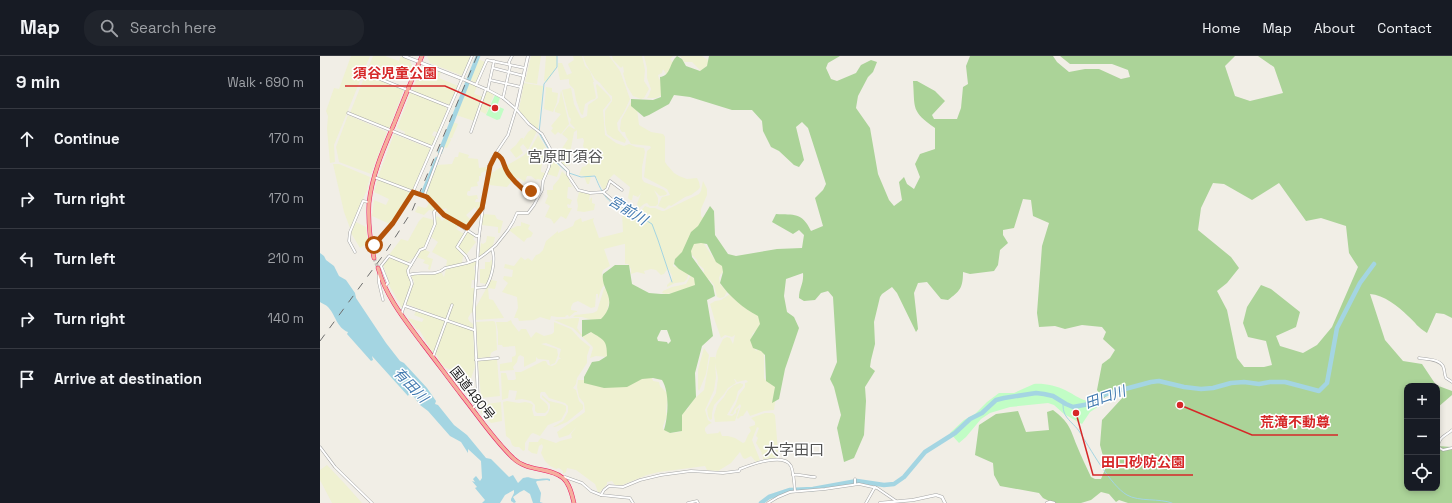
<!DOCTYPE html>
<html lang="en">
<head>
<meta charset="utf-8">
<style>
  :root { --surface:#171b24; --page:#20242c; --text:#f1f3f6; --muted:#9ea1a6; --line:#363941 }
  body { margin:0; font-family:"Space Grotesk","Noto Sans JP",sans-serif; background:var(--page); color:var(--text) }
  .controls { position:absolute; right:12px; bottom:12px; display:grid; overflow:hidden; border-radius:8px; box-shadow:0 2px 6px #0003 }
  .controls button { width:36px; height:36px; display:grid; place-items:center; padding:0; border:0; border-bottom:1px solid var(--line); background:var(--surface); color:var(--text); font:20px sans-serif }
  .stop { position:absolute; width:12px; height:12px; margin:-9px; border:3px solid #b45309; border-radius:50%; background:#fff }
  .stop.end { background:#b45309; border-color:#fff; box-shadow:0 1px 4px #0008 }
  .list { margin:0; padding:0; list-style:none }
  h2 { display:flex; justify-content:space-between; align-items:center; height:52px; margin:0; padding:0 16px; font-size:17px }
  h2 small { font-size:13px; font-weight:400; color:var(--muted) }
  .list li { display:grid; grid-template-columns:26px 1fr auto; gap:12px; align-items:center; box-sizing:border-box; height:60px; padding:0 16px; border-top:1px solid var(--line) }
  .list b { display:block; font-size:15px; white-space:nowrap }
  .list em { font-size:13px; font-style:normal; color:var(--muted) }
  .icon { flex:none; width:22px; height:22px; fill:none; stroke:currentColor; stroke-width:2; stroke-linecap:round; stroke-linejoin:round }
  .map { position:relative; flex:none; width:1132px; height:447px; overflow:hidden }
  header { display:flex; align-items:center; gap:24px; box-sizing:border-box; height:56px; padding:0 20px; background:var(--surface); border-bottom:1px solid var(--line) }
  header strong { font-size:19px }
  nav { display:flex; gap:22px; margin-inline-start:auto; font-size:14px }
  .search { width:280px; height:36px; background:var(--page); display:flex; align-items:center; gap:10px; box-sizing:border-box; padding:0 14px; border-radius:16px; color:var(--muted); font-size:15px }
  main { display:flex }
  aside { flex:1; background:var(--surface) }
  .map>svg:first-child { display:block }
  .farmland { fill:#eff1d1 }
  .forest { fill:#abd398; fill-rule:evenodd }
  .park { fill:#c1fdc5 }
  .water { fill:#a4d5e2 }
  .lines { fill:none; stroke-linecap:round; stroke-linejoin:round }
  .stream { stroke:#a4d5e2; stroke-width:1 }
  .river { stroke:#a4d5e2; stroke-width:4.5 }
  .trunk-tunnel { stroke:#c7c5be; stroke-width:3.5; stroke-dasharray:3.5 2; stroke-linecap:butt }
  .minor-casing { stroke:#a7a7a7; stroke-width:3 }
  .tertiary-casing { stroke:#a7a7a7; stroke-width:3.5 }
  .trunk-casing { stroke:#e81b64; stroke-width:4.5 }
  .minor { stroke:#fff; stroke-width:2 }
  .tertiary { stroke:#fff; stroke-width:2.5 }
  .trunk { stroke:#f6ae9e; stroke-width:3.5 }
  .rail { stroke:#6e6e6e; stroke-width:1; stroke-dasharray:8 8; stroke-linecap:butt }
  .route { stroke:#b45309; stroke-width:5 }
  .labels { text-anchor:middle; stroke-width:3; stroke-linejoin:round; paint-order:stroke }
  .street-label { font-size:13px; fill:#202020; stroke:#fff }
  .water-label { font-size:14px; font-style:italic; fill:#427ab0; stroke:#fff }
  .quarter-label { font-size:15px; fill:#535353; stroke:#fff }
  .leader { fill:none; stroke:#d62828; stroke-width:1.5 }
  .callout-dot { fill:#d62828; stroke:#fff; stroke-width:1.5 }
  .callout-label { font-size:14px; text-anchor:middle; font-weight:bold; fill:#d62828; stroke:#fff; stroke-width:3; stroke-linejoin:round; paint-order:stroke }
</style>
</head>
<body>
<header>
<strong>Map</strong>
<div class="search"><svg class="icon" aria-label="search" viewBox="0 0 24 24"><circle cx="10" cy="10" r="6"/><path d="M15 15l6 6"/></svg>Search here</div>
<nav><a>Home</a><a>Map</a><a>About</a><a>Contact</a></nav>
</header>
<main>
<aside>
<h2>9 min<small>Walk · 690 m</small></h2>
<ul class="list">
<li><svg class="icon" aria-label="ahead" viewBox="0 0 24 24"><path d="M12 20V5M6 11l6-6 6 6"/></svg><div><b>Continue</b></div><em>170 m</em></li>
<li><svg class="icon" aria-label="right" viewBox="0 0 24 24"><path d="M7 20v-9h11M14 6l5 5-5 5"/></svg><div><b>Turn right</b></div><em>170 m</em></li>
<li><svg class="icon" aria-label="left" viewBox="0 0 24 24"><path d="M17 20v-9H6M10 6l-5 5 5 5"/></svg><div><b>Turn left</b></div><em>210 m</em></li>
<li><svg class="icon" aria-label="right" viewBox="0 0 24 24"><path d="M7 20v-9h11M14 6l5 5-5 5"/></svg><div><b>Turn right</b></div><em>140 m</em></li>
<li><svg class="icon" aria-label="arrive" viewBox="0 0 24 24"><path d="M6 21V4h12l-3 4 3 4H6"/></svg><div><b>Arrive at destination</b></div></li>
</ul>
</aside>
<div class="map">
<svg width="1132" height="447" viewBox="0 0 1132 447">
  <rect width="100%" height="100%" fill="#f1eee6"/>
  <!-- farmland -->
  <g class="farmland">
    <polygon points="31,0 50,0 14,89 15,106 10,107 7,73 8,60 6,55 14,32 19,33"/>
    <polygon points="53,0 65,0 79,5 81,0 90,4 90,5 93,12 88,24 70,17 67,24 46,17"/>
    <polygon points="107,0 151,0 143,20 110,7"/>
    <polygon points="211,0 221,0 217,28 205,26"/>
    <polygon points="226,0 237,0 237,11 227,26 224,25"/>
    <polygon points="253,0 262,0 265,10 270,15 274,26 273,26 276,41 275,43 271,44 265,48 263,59 261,58 256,44 254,33 249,28 249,23 240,24 238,14 238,7 242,7 247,19 252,17 248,8 254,4"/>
    <polygon points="263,0 289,0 300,15 310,43 304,56 297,67 298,74 306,84 305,87 294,83 287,78 285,68 285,55 292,45 292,40 289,38 280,27 275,23 266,8"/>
    <polygon points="292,0 322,0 325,14 324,25 329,33 324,42 321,43 313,40 307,30 303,17 304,16 303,10 301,12 293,4"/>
    <polygon points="324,0 353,0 350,3 353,7 348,21 343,13 342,17 338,19 339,23 343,26 342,39 336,42 327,42 329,39 331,33 327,22 327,12"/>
    <polygon points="360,0 382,0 388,4 388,9 381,15 372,6 364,6"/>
    <polygon points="158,3 165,6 157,26 154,26 150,24"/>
    <polygon points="107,12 121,16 119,22 138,30 130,49 92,35 99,16"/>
    <polygon points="46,17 84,33 69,73 30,57"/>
    <polygon points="148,27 157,30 154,38 164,41 166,34 174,38 166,58 158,54 154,65 136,59"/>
    <polygon points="204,27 223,30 218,73 213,70 199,55 199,53"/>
    <polygon points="277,28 289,40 291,44 283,54 285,79 296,87 304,90 309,88 316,91 324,92 325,96 322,111 322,123 324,126 344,134 347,137 346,139 340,140 334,134 338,142 338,148 336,150 330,150 327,147 324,148 319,152 317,148 321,137 318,141 313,139 312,144 310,144 308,142 310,131 294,118 290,122 284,135 275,119 271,120 269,128 267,128 264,120 259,119 262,111 266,110 268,102 268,99 263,90 264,85 263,82 257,83 257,74 254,76 251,92 247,104 250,109 250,110 248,109 245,110 241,106 245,104 244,99 238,99 248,83 242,78 249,70 254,73 255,72 250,67 251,63 249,61 242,34 251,32 254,48 261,62 263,62 267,60 268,49 278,42 276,29"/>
    <polygon points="226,31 232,32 232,36 238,37 237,46 233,56 224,53"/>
    <polygon points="241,34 249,68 241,78 238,76 235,79 231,75 233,72 231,70 241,58 235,56 235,53 239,46"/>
    <polygon points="91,36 127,49 126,53 127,54 118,77 114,75 112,79 116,82 113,90 84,79 85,76 77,72"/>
    <polygon points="311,46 317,53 319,69 331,76 343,78 345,81 345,106 347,109 354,117 359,120 367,123 377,122 379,126 380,131 379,133 371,139 365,141 351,150 349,149 345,153 338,150 342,141 350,139 347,133 324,121 327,95 331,92 330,90 311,88 306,80 305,76 302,76 300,73 301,64"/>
    <polygon points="28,59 67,76 51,118 19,106 16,91"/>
    <polygon points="133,66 138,68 132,82 130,82 131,84 127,92 123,91"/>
    <polygon points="212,73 217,75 208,94 203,88 200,91 203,97 196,102 190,94 196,89 201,82 203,82 203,84 208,76"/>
    <polygon points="74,78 111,93 92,135 58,121"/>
    <polygon points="218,79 229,97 223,104 221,113 221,116 225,117 223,124 217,123 216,124 211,120 207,120 205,126 199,122 195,123 189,117 186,110 203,100 211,92"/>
    <polygon points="139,96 149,99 148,102 158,103 159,112 167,111 167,114 161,117 161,120 159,120 159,125 157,126 158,130 151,131 150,135 148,135 147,137 147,139 149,140 157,139 158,143 156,143 155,146 163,146 163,150 158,156 155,151 146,159 151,164 147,171 123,156 127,154 126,152 121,154 117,150 116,146 105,138 117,109 132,108 135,101 138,101"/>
    <polygon points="231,101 240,112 237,121 227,118"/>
    <polygon points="13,108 19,108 50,121 47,134 30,172 24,156"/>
    <polygon points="183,110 186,116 193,124 191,126 187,131 169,129 170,118"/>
    <polygon points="242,115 250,123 249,125 252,131 248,131 247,142 252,144 250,149 248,148 247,149 248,152 252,152 246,163 241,160 234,168 231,163 225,161 230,150 225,147 228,140 227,138 227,134 233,134 233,130 239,123"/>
    <polygon points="58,123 91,137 88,142 86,141 86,142 84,145 86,147 72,169 52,160 54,144 66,149 69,143 54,136"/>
    <polygon points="383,125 387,133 387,139 381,153 381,160 388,168 384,184 384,188 395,204 400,206 404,209 403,216 400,219 399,222 400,228 407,236 404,241 400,242 397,241 394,229 389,223 385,224 378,234 346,238 342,237 343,235 352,231 366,228 372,217 382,217 384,216 384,213 378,208 377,204 371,198 355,204 353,210 355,211 359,209 370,213 367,223 364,226 355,227 347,231 347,229 352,224 352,220 348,212 344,218 341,219 336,214 331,213 324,215 325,218 317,216 311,218 311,213 308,208 305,208 305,188 304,188 284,193 290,210 283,214 282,218 286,226 281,234 278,243 278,238 276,238 275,251 271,252 258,245 253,247 251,251 251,254 257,255 257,256 255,256 249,261 248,259 245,260 246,261 237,261 231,260 230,264 220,261 214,264 199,265 198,262 194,262 198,252 197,241 182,236 188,227 183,223 184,220 192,221 193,214 184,212 185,208 194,210 201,201 205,204 208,202 212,205 216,199 219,198 223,194 226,185 238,175 238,177 253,170 255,165 261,162 262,166 274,162 273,165 279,182 303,176 302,157 300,151 304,151 316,157 318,161 320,160 319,157 325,150 330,152 335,152 342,155 344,155 379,138 381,135"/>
    <polygon points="259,136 270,138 269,145 272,141 272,147 275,148 274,154 264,156 257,155 258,150 257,144"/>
    <polygon points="109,146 116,152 113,155 109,154 104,159 95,156 98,150 105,152 107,151"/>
    <polygon points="163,158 175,159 177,163 183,165 180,177 178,177 178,171 161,169"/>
    <polygon points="115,160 119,161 122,165 126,161 139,169 136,173 144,178 147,175 155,180 153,183 156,186 146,199 143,201 142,207 126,211 127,204 112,196 118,186 111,181 116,169"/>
    <polygon points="103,161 114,164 114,167 105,191 103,192 100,192 95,201 87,206 69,199 81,183 88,185 99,165"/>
    <polygon points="36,166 46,171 48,187 40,192 31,177"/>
    <polygon points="201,166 210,169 208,173 213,177 211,181 207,182 204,186 189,174 197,170 201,170"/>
    <polygon points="167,180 175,181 174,186 172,191 159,201 161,187 163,188 166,186"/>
    <polygon points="103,193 110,196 107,201 113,203 110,214 108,213 109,209 103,207 105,204 96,201 100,194"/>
    <polygon points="69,201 90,209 87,214 92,227 83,251 81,251 79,245 78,245 69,229 69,227 63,209"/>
    <polygon points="157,204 157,209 154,210 154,214 156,214 155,224 152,224 151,232 155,232 153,256 151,257 148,262 149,265 153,268 153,272 127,263 132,248 126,263 86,248 94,226 91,219 95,217 114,218 121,216 124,221 126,213 148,207"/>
    <polygon points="171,204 173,204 170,221 167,228 160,227 160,213 165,213 165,206 170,206"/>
    <polygon points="171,224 177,225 175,233 168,232 169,243 173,244 184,262 156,264 156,251"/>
    <polygon points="290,227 293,229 287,256 287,262 280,264 272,264 262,261 253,261 255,259 273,257 277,255 284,233"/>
    <polygon points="410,238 429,255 438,256 444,270 433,277 431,284 436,295 439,293 444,296 444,322 446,325 450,324 457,333 454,354 444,355 430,360 427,354 423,360 421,360 418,363 417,362 421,350 420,348 415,353 413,358 410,358 416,348 419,339 425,331 425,327 428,326 426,324 417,326 415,323 414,323 416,327 408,332 404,338 394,349 392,357 392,363 390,364 388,360 387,353 396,337 398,322 395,307 396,321 394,334 385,354 388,364 392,367 389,368 385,372 385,375 387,378 398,377 400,375 402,380 408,380 415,382 423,387 425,386 428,379 431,375 429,371 435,369 435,366 431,362 445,357 453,357 455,359 458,395 457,396 458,402 443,403 443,399 441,398 442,397 436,387 438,382 436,380 439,372 437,371 432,384 440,404 436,406 431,400 425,403 423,402 420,396 411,407 398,415 387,414 385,410 339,416 327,419 302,429 295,429 292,425 287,426 287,428 280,436 278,436 275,428 256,414 247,412 246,416 243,418 243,415 239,412 236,413 230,410 225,405 221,397 223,391 222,388 219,390 217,398 212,397 208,394 209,386 218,386 219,384 221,382 236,387 240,385 252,382 251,378 257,370 249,379 239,382 237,376 265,356 264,347 259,341 257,331 258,324 265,324 284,332 316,324 332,321 333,325 339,326 340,330 348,338 346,355 347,360 343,370 343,373 350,377 360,376 362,373 361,356 368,353 372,345 384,334 390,301 395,301 395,304 397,295 403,283 407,281 410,282 413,288 415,279 412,281 405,279 401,282 395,265 390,248 395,245 401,244"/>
    <polygon points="96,255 153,274 155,311 146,336 130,320 131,314 124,311 118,303 117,299 113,298 99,273 97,274 88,262 102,266 104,263 94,259"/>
    <polygon points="255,262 259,262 259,264 257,272 261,278 265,279 269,278 274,272 289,285 287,301 276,300 270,302 273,292 272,290 253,272 234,264"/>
    <polygon points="191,264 192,267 199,276 201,273 206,273 211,282 216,276 224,280 232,278 234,276 234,266 251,273 260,283 270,291 267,300 267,307 257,322 256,328 253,332 256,334 259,345 263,349 263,353 247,366 235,371 233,371 243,365 248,356 248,350 245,347 229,342 225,336 221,336 220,338 220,342 227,348 228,351 228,354 225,357 217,357 215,355 215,349 211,345 202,343 195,344 197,335 189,334 188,342 182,344 181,317 186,317 188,324 194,324 196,323 195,316 201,316 223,305 226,305 228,309 232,310 236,308 239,303 241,303 239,301 241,293 226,287 221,288 237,293 238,299 235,307 230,309 229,304 218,303 216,301 216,305 204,311 204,301 200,299 198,301 197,306 193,311 194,314 180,315 180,308 192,306 192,301 195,300 196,298 195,290 183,291 182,289 178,289 178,276 176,266 187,266"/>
    <polygon points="173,265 175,266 176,271 177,294 174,295 171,297 170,301 158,302 156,266"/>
    <polygon points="384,292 389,299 386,318 379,335 378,333 378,314"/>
    <polygon points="177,303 180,340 161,342 158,304"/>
    <polygon points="420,327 423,328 423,330 418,335 416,343 407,359 412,360 416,357 416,354 418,352 419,352 415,365 395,366 394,359 397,349 404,341 408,334 414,329"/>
    <polygon points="222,339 229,345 242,348 246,350 246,355 241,364 228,369 220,380 213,377 211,378 205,387 205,394 203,395 199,391 195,391 192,389 190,383 186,380 183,346 187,345 199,347 205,346 210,347 213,349 212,353 214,360 225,360 228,357 230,352 230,348 222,341"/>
    <polygon points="181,346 182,365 171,367 161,356 161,349"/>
    <polygon points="7,409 25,428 42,447 12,447 0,424 0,414"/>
  </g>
  <!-- forest -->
  <path class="forest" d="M357,0L362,3L366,10L380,15L387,10L389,0H520L508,7L506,12L511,23L517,25L536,17L541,9L551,4L557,6L553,16L548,21L538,40L536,52L550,72L558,118L569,144L574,150L582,144L579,126L584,121L587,128L594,133L600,121L595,108L600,98L615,93V72C591,55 595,53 593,25H597L615,35L625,45L612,59L614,63H637L641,52L643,31L648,28L646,10L650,0H733L737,6L749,16L765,13H779L801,23L810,21L808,14L792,8H750L740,0H915L905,10L915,40L930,45L963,37L954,11L938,0H1132V262L1124,258L1116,257L1107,277C1097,271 1096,267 1088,260C1078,250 1064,239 1050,238L1065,284L1083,305L1102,308L1116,329L1132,335V339L1117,352V330H1087V432H1117V390L1132,391V447H808L799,444L796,446L789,438L781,436L771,444L761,447H733L723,442L719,437L680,430L674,419L673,407L655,399L659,369L676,358L698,355L706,376L729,374L727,356L733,354C749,366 750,372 757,390C761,400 766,410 771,421L775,423H781L786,411L780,389L782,364L805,339L801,328L783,343L777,334L782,308L790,302L795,294L783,283L786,276L782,271L762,269L745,273L735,270L719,271L717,257L722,190L729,167L713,160L711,144L703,143L694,172L683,174V179L688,187L680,194L678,209L674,215L650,218L643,216C643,232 640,235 628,244L621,243L607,226L598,227L594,237L598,273L596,276L577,237L572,231L562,238L560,241L554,266L555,288L551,304L550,311L555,315L545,331L546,345L544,379L534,402L524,406L517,372L521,359L514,331L510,323L517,306L513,241L508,235L501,237L495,244L484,245L479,242C479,232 484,228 483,217L466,223L464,240L467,256L474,261L479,272L465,313L459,343L452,347L455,331L446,325L445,299L441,295L433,292L430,284L440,268L438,260C424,253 409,240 400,227L403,216L402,210L396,206L387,188L381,187L374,188L371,195L372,201L393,230L395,240L387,244L393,280L382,290L375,317L376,341L362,359V375L350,377L344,374C348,361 350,337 342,324L333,322L322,323L307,331L284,332L264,327V321L272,306L279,305L287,300C287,284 284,284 271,276L262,281V264L281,263C300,243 280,234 283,218L295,209H309L312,228L329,237L341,238H349L375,229L374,222L359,213L354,208L355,203L362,196L371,176L378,170L390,150L394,155L395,179L408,198L416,200L457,193L482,192L484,179L479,174L473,178L452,166L456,158C474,159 482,156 491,175L503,170L495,142L503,134L506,128L488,72L482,66L476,71L484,104L479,111L474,109L459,95L451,91L443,75L442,65L432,54H412L370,41L354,39L349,48L329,59L324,61L311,50V43L333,44L341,41L340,21C351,20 349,7 357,0ZM893,127L904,128L932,144L959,127L986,165L1001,162L1026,170L1029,197L1038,211L1012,271L997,289L983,297L960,290L956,280L976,271L980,256L951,233L941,229L927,251L923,267L928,281L946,285L952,309L944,311H924L917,302L907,254L897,235L907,227L919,212L911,201L878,174L881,152ZM341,274H347L351,285L348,288L347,286L338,285L337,282Z"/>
  <!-- park -->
  <g class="park">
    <polygon points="175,39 180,42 177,50 184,53 180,63 177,64 166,59"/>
    <path d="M714,328C723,327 737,330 745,334C758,340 763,348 778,344L779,350L770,356L762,368L744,358L734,349L728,347L690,351L670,357L661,363L646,381L639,387L630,377L644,364L655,358L667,346L679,337H694Z"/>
  </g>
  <!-- water -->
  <path class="water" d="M0,197L4,200L6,204L14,210L19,220L26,224L35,237L36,242L66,287L80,305L84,307L107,332L116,345L115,348L118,349L134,369L147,379L166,402L171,403L189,421L193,419L198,427L203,422C210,420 209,422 216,423C221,423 225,422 230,423V425L227,424L217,425L216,426L221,437L220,446L223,447H213L210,438L204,434L200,436L193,441L196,446L194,447L191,445V443L194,437V434L185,439L180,447H162L165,444L155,432L157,431L152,425L155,426L153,423L156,420L160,425L162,422L161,405L148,393V397L141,386L130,380L108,355L100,349L94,341L89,338L88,340L52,300L53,304L51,305L27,278L28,276C17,272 15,258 8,251C5,248 3,248 0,246Z"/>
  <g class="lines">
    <!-- stream -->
    <g class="stream">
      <polyline points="230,96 219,77 224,28 237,11 237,0"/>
      <polyline points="232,99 236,106 247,116"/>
      <path d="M249,117L261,121L275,120C280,132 287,150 303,151"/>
      <polyline points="311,155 332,168 338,184 352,226"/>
      <path d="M743,347C743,349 743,353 744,356C746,363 755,369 759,375C770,392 790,429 807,439C819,446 839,442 852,447"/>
    </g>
    <!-- river -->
    <g class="river">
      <polyline points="120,96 158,0"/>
      <polyline points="103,137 117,103"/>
      <polyline points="441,447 449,441 470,434 493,433 537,425 564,429 574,428 584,421 605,396 635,377 650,363 662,357 676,344 684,342 716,337 724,338 733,340 746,348 753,351 780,346 779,340 831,326 839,325 864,331 881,333 893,332 911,327 924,326 939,328 950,326 965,326 999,335 1007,327 1017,272 1040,227 1054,208"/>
    </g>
    <!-- trunk-tunnel -->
    <polyline class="trunk-tunnel" points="54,202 58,212"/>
    <!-- minor casing -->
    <g class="minor-casing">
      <g id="minor">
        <polyline points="173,12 204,20"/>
        <polyline points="45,17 130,51"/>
        <polyline points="140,22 168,34 183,42 196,53 209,68 222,78 236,103 248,115 248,119 258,134 270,137 283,136 296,147 313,155"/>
        <polyline points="170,24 201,31"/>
        <polyline points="156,29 167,4 205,12"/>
        <polyline points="168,33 174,5"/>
        <polyline points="183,42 190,11 189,6 192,0"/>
        <polyline points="28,57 112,91"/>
        <polyline points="151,76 166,33"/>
        <polyline points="176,98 181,101 189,119 204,134 221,136"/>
        <polyline points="54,121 107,141 124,159 156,180 159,180"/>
        <polyline points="283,136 287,133 290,125 302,134"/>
        <polyline points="104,140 122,92"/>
        <polyline points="147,172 162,152"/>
        <polyline points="148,173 137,191 146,200 149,206"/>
        <polyline points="51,190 54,189 73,167 93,136 152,0"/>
        <polyline points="35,196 29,185 30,176 43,145 48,146"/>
        <polyline points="59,219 59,227 63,244"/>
        <path d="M89,219C101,214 114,222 125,212L147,207L158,203L165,198L176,189L188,174L193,166L197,157H208L214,149L222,134L223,125L229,111L231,95"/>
        <polyline points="65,230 68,227 61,210 69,200 91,209"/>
        <path d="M156,232L166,231C172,221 176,204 172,193"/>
        <polyline points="85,250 154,274"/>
        <path d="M81,259L92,228C92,223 87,219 88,214L100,194L105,192L115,168L114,156L117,153"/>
        <polyline points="113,301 132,249"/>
        <path d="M1099,302C1106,303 1119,303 1123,310C1125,314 1124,318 1126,322L1132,326"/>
        <polyline points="156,304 178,302"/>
        <polyline points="152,353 157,348 158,343 154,254 159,180 169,110 172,103 188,79 196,53"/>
        <path d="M1132,374C1126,380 1119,380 1118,391L1123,394L1132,392"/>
        <polyline points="0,391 15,411 52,447"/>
        <path d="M473,419C481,418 486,421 495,421"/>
        <polyline points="243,422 245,421 262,427 271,435 281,439 310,442 313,447"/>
        <polyline points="535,423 535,428"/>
        <path d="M281,439L284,434L289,430L303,431L320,424L341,419L371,415L403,417L419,415L420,413C430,409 464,396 471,410C474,417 474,428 475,435"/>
        <polyline points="368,447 377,445 378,447"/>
        <polyline points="448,447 458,441 470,436 505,433 539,428 557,432 576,445"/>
        <polyline points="546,447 555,431"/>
      </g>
    </g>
    <!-- tertiary casing -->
    <g class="tertiary-casing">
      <g id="tertiary">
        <polyline points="84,0 140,22"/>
        <polyline points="196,53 208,0"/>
        <polyline points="560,447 593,444 616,439 622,441 625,447"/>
        <polyline points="727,447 730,446 734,447"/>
      </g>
    </g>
    <!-- trunk casing -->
    <g class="trunk-casing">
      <g id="trunk">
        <path d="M54,202C50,184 48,166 49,147C52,119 63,94 74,68C83,45 92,23 102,0"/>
        <path d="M58,212C66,241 85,264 102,287C116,305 129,323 143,341C159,361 174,384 193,402C207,416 230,411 243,422C250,428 252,439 254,447"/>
      </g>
    </g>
    <!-- minor -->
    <use href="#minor" class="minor"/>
    <!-- tertiary -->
    <use href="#tertiary" class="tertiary"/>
    <!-- trunk -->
    <use href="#trunk" class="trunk"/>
    <!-- rail -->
    <polyline class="rail" points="0,285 67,194 92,155 157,0"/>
  </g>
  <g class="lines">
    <!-- route -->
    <path class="route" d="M54,189L73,167L93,136L107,141L124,159L147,172L162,152L170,110L176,98C185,103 182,108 188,117C192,123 198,129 204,134L211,135"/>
  </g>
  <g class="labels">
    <!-- street labels -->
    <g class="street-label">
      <text transform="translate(153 337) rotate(52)" y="5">国道480号</text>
    </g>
    <!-- water labels -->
    <g class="water-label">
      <text transform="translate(308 154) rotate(31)" y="5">宮前川</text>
      <text transform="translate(91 329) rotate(46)" y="5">有田川</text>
      <text transform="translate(785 341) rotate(-19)" y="5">田口川</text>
    </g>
    <!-- quarter labels -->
    <g class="quarter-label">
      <text x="245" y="106">宮原町須谷</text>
      <text x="474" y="399">大字田口</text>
    </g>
  </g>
  <!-- callouts -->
  <path class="leader" d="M175 52L125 30H25M860 349L932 379H1018M756 357L773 419H873"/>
  <g class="callout-dot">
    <circle cx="175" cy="52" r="4"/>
    <circle cx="860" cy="349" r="4"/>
    <circle cx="756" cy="357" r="4"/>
  </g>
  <g class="callout-label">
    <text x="75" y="22">須谷児童公園</text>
    <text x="975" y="371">荒滝不動尊</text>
    <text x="823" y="411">田口砂防公園</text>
  </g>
</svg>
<div class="controls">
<button>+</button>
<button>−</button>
<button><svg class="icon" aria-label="locate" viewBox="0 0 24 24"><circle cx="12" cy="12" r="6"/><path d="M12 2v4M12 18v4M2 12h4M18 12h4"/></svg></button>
</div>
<div class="stop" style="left:54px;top:189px"></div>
<div class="stop end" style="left:211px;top:135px"></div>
</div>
</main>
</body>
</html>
